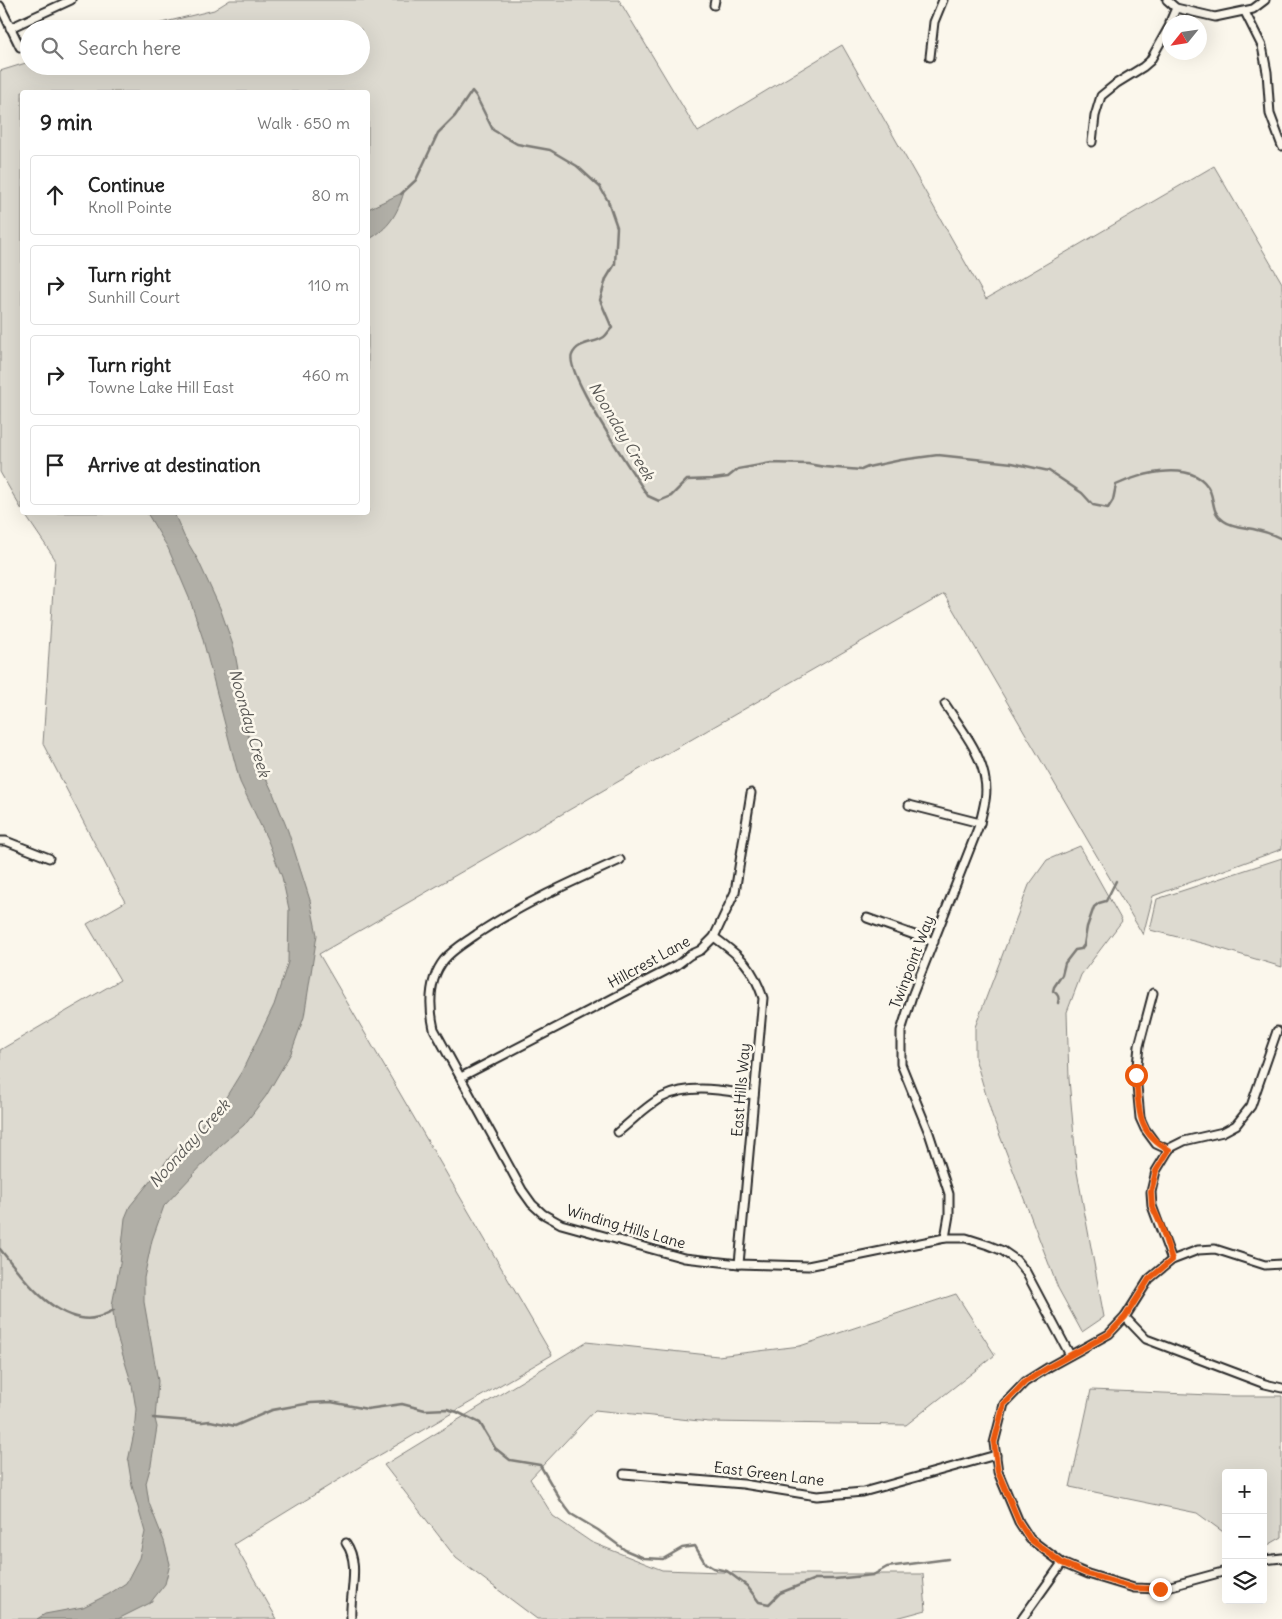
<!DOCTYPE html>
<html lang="en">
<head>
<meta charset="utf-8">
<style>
  :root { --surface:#fff; --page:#f6f6f6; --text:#222; --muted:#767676; --line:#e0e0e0 }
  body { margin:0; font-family:Delius,sans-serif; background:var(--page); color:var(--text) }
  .controls { position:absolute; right:15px; bottom:15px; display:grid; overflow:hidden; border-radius:5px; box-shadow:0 5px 20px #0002 }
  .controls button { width:45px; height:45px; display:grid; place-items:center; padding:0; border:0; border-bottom:1px solid var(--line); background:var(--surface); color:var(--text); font:25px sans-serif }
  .compass { position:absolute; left:1162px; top:15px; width:45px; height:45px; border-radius:50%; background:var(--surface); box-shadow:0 5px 20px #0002; rotate:240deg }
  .stop { position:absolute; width:15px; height:15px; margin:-11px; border:4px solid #ea580c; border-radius:50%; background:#fff }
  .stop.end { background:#ea580c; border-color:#fff; box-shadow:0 1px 5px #0008 }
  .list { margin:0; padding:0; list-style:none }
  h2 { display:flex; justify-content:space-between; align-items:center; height:65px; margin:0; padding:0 20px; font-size:21px }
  h2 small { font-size:16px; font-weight:400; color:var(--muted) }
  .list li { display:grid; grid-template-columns:32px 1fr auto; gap:15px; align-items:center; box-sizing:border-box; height:80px; margin:0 10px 10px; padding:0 10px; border:1px solid var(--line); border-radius:5px }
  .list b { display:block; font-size:19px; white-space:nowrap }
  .list p { margin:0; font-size:16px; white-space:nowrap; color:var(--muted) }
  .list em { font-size:16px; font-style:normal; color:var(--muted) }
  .icon { flex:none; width:28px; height:28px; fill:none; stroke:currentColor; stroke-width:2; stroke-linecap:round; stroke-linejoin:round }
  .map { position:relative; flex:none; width:1282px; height:1619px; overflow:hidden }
  .search { position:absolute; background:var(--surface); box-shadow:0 5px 20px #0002; left:20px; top:20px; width:350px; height:55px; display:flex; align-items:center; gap:12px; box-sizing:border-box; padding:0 18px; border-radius:28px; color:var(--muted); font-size:19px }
  .panel { position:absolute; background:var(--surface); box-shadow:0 5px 20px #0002; left:20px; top:90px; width:350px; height:425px; border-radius:5px }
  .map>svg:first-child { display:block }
  .green { fill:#dddad0; stroke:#84827e }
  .water { fill:#b1afa7; stroke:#7b7a75 }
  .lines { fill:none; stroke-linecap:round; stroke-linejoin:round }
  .stream { stroke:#7b7a75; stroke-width:2.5 }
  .street-casing { stroke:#2b2b2b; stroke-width:11 }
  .street { stroke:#fbf7ec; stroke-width:7 }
  .route { stroke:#ea580c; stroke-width:6 }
  .labels { text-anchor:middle; stroke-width:5; stroke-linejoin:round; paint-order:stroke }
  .street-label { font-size:15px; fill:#2b2b2b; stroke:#fbf7ec }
  .water-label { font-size:16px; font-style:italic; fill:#5a5956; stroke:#fbf7ec }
</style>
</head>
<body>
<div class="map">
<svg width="1282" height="1619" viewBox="0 0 1282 1619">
  <rect width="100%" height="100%" fill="#fbf7ec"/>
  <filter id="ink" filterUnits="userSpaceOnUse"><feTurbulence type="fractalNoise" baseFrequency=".02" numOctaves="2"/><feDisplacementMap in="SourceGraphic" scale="10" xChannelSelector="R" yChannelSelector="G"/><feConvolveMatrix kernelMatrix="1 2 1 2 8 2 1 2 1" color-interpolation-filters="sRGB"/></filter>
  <g filter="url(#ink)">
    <!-- green -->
    <g class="green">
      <polygon points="230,0 619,0 698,132 842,45 986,299 1214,166 1282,283 1282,849 1153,896 1143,935 944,594 319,954 552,1355 366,1463 234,1544 277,1619 0,1619 0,1050 120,980 87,924 125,902 43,744 55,559 24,513 368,512 368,92 22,92 22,510 0,472 0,71 29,62 29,66 361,66 361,29 137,29 214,10"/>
      <polygon points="1080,846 1122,921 1081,975 1067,1012 1069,1079 1077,1172 1104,1317 1082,1332 1058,1288 992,1115 975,1058 975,1027 1029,885 1047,860"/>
      <polygon points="1282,858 1282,967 1209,945 1150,930 1157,899"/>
      <polygon points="956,1294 995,1355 906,1425 709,1422 595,1410 530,1479 553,1516 591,1542 662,1570 782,1574 923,1574 926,1610 893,1619 537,1619 456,1558 384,1465 586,1342 718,1356 800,1346"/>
      <polygon points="1091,1390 1235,1396 1282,1396 1282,1537 1263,1548 1263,1473 1226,1473 1226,1534 1197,1513 1070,1487"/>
    </g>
    <!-- water -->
    <g class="water">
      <path d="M404,192C397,215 389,228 368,240V209Z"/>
      <polygon points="147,513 174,513 184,536 198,560 220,608 234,648 242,691 244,722 253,750 273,793 288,831 310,900 317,935 304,1017 291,1053 266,1096 244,1125 221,1145 164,1206 152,1240 144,1278 144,1302 158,1381 155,1419 157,1427 151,1465 146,1483 149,1503 164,1541 170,1564 165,1584 150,1603 118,1619 37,1619 45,1614 83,1607 109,1594 126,1583 139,1558 145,1532 132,1486 128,1461 134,1433 136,1409 132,1385 116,1333 112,1305 120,1264 125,1218 130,1206 169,1158 223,1102 242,1071 274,1005 288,962 289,909 282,877 268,841 240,782 202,636 190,600 168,548"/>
    </g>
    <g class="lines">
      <!-- stream -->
      <g class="stream">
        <path d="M401,194L416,180L438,133L455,116L472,91L476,96L493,130L517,144L550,150L577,166L600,187L608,201L617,227L615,264L606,279L600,300L612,328C609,330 607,335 604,337C594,344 578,341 572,355C564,372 635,476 648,496L659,501L671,496L687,480L714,479L728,477L738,469L771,463L808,464L825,467L861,470L868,467L901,460L938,455L1012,463L1049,471L1082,493L1093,505L1108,508L1113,500L1116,485C1140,473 1196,459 1210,491C1215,503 1211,512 1224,521C1232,527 1243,527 1253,529C1263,531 1272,534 1282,539"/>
        <path d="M1058,1003C1060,997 1058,994 1053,991L1054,987L1062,975L1065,963L1075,950L1081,949L1084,945L1087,927L1094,907L1099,903L1106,901L1116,881"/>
        <path d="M0,1249C21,1275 47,1312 81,1318C93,1321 104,1315 114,1310"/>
        <polyline points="153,1418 202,1422 210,1421 235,1426 272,1410 311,1403 331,1402 367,1409 402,1404 425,1410 447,1409 457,1412 480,1423 495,1448 510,1460 540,1465 561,1501 571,1514 598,1530 625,1550 644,1558 663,1559 682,1548 695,1546 705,1563 713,1568 727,1571 747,1586 759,1602 769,1604 780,1593 815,1579 835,1579 873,1575 887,1567 948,1559"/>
      </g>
      <!-- street casing -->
      <g class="street-casing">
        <g id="street">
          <polyline points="1167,0 1176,8 1215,17 1253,9 1265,0"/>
          <polyline points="714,5 715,0"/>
          <polyline points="0,6 20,47"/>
          <polyline points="1245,12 1262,46 1267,72 1270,114 1282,146"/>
          <polyline points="1170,22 1176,8"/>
          <polyline points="10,28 71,0"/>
          <polyline points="930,57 934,22 943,0"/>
          <polyline points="1092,142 1095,116 1101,96 1117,83 1143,67 1150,61 1170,25"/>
          <path d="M945,704C960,727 981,752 985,780C988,795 983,809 980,823L912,996L901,1031V1064L929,1133L949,1194V1215L945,1238"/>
          <polyline points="909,805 980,823"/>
          <polyline points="0,841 6,841 49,858"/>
          <path d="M620,860C571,882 522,904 477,934C466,942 453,949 444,960C429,979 429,1006 434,1029L522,1190L532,1204L543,1214L561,1224L684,1258L739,1264L808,1266L945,1238H966L988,1245L1003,1251L1016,1260L1026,1272L1070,1355"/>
          <polyline points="867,918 934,942"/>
          <path d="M714,937C741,957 752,965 763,998L739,1264"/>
          <polyline points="1153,993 1139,1046 1136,1075 1140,1118 1145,1129 1156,1144 1169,1150"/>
          <polyline points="461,1077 677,965 690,955 701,950 714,937 735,892 751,793"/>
          <path d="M618,1132C631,1122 648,1104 663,1097C692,1083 724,1091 754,1095"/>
          <polyline points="1172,1260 1152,1206 1151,1192 1156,1171 1170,1148 1184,1141 1223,1132 1236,1125 1251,1106 1277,1031"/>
          <polyline points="1125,1317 1146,1339 1265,1384 1282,1388"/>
          <polyline points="624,1474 743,1484 817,1496 863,1492 996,1455"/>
          <path d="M346,1543C361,1564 349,1595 351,1619"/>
          <polyline points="1263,1560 1282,1558"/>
          <polyline points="1226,1571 1160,1589 1134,1588 1088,1574 1062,1563 1030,1539 1019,1522 998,1472 994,1443 1004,1404 1025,1382 1049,1367 1109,1334 1125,1317 1149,1279 1172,1260 1198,1250 1215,1249 1265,1265 1282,1264"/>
          <polyline points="1022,1619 1062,1563"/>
        </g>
      </g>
      <!-- street -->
      <use href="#street" class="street"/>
    </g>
  </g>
  <g class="lines" filter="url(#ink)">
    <!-- route -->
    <path class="route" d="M1136,1075C1139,1108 1136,1133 1169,1150L1156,1171L1151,1192L1152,1206L1161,1225L1172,1260L1149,1279L1125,1317L1109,1334L1049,1367L1025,1382L1004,1404L994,1443L998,1472L1019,1522L1030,1539L1062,1563L1088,1574L1134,1588L1160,1589"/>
  </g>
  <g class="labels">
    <!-- street labels -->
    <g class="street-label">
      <text transform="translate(649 962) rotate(-29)" y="5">Hillcrest Lane</text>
      <text transform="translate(912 962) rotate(-69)" y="5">Twinpoint Way</text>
      <text transform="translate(741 1090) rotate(-85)" y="5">East Hills Way</text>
      <text transform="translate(626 1227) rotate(16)" y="5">Winding Hills Lane</text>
      <text transform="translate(769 1474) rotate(7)" y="5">East Green Lane</text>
    </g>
    <!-- water labels -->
    <g class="water-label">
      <text transform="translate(622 431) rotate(59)" y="6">Noonday Creek</text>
      <text transform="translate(250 723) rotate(74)" y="6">Noonday Creek</text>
      <text transform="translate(189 1143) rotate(-48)" y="6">Noonday Creek</text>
    </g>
  </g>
</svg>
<div class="controls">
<button>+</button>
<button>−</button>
<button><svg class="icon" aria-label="layers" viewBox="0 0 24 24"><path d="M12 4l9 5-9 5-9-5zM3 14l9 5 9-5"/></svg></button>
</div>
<svg class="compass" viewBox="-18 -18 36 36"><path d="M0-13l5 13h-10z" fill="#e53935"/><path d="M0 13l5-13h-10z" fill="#767676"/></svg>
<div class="stop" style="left:1136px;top:1075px"></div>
<div class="stop end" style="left:1160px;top:1589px"></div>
<div class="search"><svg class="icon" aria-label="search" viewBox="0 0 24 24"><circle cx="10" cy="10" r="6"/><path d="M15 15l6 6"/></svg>Search here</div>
<section class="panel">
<h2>9 min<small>Walk · 650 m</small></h2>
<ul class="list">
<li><svg class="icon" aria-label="ahead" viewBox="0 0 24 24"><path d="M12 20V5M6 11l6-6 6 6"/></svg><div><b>Continue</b><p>Knoll Pointe</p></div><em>80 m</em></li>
<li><svg class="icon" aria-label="right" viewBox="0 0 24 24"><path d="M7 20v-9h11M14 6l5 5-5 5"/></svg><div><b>Turn right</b><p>Sunhill Court</p></div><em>110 m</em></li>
<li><svg class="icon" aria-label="right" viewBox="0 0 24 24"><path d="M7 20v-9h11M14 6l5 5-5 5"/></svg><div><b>Turn right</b><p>Towne Lake Hill East</p></div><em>460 m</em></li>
<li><svg class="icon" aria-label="arrive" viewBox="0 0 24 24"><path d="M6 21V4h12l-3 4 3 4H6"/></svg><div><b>Arrive at destination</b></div></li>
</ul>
</section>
</div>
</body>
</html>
